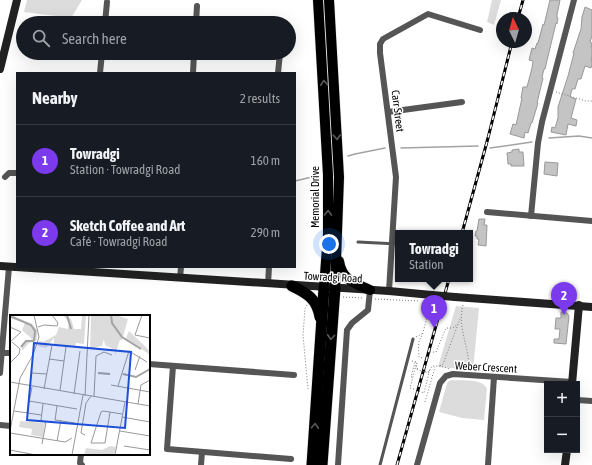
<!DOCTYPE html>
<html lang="en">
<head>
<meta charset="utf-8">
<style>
  :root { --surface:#171b24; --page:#242831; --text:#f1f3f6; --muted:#9ea1a6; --line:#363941; --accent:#7c3aed }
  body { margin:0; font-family:"Asap Condensed",sans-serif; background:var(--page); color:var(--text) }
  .controls { position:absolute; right:12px; bottom:12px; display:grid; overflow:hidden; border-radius:0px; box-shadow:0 4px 16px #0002 }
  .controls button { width:36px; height:36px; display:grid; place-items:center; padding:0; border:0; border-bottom:1px solid var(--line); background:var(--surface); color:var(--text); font:20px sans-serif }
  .compass { position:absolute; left:496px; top:12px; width:36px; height:36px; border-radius:50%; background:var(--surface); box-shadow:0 4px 16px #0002; rotate:355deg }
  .you { position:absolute; left:329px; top:244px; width:14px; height:14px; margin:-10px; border:3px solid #fff; border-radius:50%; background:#1a73e8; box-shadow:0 0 0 6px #1a73e833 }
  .badge { display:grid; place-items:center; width:26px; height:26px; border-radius:50%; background:var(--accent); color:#fff; font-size:13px; font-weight:700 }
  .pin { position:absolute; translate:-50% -33px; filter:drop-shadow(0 1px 2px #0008) }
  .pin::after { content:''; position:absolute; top:21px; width:14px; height:12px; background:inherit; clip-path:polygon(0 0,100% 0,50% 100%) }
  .popup { position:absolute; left:395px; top:230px; width:78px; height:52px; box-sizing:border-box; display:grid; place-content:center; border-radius:0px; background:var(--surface); filter:drop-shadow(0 1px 3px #0005); font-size:13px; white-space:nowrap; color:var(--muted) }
  .popup b { font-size:15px; color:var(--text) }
  .popup::after { content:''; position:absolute; left:50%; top:100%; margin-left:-8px; border:8px solid transparent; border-top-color:var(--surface) }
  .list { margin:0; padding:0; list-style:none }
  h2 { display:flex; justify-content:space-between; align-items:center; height:52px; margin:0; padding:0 16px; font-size:17px }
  h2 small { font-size:13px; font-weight:400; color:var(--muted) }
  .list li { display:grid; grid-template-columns:26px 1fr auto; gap:12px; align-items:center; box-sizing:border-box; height:72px; padding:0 16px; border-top:1px solid var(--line) }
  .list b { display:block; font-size:15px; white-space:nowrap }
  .list p { margin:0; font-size:13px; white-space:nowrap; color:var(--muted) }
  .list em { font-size:13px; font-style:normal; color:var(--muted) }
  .icon { flex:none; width:22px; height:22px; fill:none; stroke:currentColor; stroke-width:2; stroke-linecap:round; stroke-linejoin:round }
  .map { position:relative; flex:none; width:592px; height:465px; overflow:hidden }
  .search { position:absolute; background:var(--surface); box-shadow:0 4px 16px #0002; left:16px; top:16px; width:280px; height:44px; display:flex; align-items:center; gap:10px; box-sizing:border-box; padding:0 14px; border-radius:22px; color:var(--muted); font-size:15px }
  .panel { position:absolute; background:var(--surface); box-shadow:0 4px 16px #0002; left:16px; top:72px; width:280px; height:196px; border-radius:0px }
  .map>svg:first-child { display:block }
  .green { fill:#dcdcdc }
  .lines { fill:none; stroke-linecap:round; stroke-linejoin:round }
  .stream { stroke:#a3a3a3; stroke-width:1.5 }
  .building { fill:#c4c4c4; stroke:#999 }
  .primary-casing { stroke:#dbdbdb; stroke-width:11 }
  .highway-casing { stroke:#dbdbdb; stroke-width:12 }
  .path { stroke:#777; stroke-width:1; stroke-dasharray:1 2; stroke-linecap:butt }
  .lane { stroke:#555; stroke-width:3 }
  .street { stroke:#555; stroke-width:6 }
  .secondary { stroke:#222; stroke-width:8 }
  .primary { stroke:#000; stroke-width:10 }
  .highway { stroke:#000; stroke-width:11 }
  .rail-casing { stroke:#000; stroke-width:3 }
  .rail { stroke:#fff; stroke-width:1.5; stroke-dasharray:4.5; stroke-linecap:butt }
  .path-bridge { stroke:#777; stroke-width:1; stroke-dasharray:1 2; stroke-linecap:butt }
  .secondary-bridge { stroke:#222; stroke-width:8 }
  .oneway { stroke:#595959 }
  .labels { text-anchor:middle; stroke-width:3; stroke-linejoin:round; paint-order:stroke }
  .street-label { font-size:11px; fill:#000; stroke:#fff }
  .inset-river { fill:none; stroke:#a3a3a3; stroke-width:2 }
  .inset-road { fill:none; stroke:#999; stroke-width:1 }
  .view { fill:#1d4ed8; fill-opacity:0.15; stroke:#1d4ed8; stroke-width:2 }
  .inset-edge { fill:none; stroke:#000; stroke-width:2 }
</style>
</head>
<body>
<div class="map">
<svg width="592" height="465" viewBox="0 0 592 465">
  <rect width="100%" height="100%" fill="#fff"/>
  <!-- green -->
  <g class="green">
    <polygon points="27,0 82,0 71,18 24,12"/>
    <polygon points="492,0 501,0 494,25 487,22"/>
    <polygon points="456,306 479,308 473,370 438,367"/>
    <path d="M452,380C462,381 483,378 487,389L484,420L462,418L439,412L447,383L449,381Z"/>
  </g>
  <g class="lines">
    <!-- stream -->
    <g class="stream">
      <polyline points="549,138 579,136 592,138"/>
      <polyline points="401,148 478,146"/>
      <polyline points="490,148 532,142"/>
      <polyline points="348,156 355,154 385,148"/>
      <polyline points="295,181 316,176"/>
    </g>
  </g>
  <!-- building -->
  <g class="building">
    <polygon points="550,0 560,0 557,15 557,18 558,18 557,24 556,23 545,69 544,69 542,77 543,78 537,103 538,103 532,123 531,123 528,133 525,132 524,138 510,134 513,124 516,125 522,98 521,98 523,87 527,87 532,68 533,61 529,60 532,48 535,49 537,43 538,43 543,24 544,25"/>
    <polygon points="585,7 592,10 592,36 590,42 592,43 591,47 592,47 592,56 591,61 592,61 592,65 591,68 585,66 581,79 578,79 575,89 572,89 570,97 576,99 571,118 577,120 576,126 568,124 566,135 551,132 552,127 555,128 558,118 558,107 568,76 574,53 573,53 581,29 582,17"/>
    <polygon points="519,149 519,152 523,152 524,166 511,166 511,164 508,164 507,153 512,152 512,150"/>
    <polygon points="545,162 558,163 557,176 544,174"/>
    <polygon points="479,219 485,219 484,225 487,225 486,246 478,245 479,239 477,239 477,236 475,236 476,231 477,231"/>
    <polygon points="561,312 567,313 569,316 566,344 554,343 554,339 559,339 560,329 555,329 556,318 561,318"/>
  </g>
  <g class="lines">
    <!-- primary casing -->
    <g class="primary-casing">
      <g id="primary">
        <polyline points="318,0 328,175 328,234 324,288"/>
        <polyline points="329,0 339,177 335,288"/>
        <path d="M339,261C342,280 354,283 370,290"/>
      </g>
    </g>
    <!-- highway casing -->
    <g class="highway-casing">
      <g id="highway">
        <path d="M292,286C307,293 317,299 320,317"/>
        <polyline points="312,465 324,288"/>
        <polyline points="322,465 335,288"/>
      </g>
    </g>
    <!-- path -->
    <g class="path">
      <polyline points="556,92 586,101 592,101"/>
      <polyline points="343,297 364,298"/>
      <polyline points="375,299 420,301"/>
      <polyline points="307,305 305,309 303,335 308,389"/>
      <path d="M463,305C457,327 469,346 469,368"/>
      <polyline points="416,337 422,334"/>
      <polyline points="430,352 436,352 446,328 453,328 458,324"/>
      <path d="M422,358L419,357C419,350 417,341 422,336L429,310L428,303"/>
      <polyline points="412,361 417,362 416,368 419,369"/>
      <polyline points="440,366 443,364 460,319"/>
      <polyline points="425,371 429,372 432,366 440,366 450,369"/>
      <polyline points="412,377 411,377 415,362"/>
      <polyline points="414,389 410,388 415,369"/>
      <polyline points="419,391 424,393 429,373"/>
      <polyline points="425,402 435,367"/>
    </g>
    <!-- lane -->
    <g class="lane">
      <polyline points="358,242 398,244"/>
      <polyline points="380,465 413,339"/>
    </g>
    <!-- street -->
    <g class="street">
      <polyline points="105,23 107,2"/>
      <polyline points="196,23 197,6"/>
      <polyline points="100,73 102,53"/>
      <polyline points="193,73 194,53"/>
      <polyline points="278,73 280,53"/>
      <polyline points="388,112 462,102"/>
      <polyline points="5,177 9,173 17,173"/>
      <polyline points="487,212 592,221"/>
      <polyline points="531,216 538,143 542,122 574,0"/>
      <polyline points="180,278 181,267"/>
      <polyline points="268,284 269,267"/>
      <polyline points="389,291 396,177 380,53 380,44 383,39 428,14 480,30"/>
      <polyline points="2,353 11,353"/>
      <polyline points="149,364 294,375"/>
      <polyline points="173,366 167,449 291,459"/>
      <polyline points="0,373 9,267"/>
      <polyline points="577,400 592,401"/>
      <polyline points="0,425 11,426"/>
      <polyline points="81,454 80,463 82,465"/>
      <polyline points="201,465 202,452"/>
      <polyline points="338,465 347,330 352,323 368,310 370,290"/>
      <polyline points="417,465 440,383 446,376 453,374 572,382"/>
      <polyline points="488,465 494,377"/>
    </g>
    <!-- secondary -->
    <g class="secondary">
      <polyline points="0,69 17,0"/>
      <polyline points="0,266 389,291 432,295"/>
      <polyline points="455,297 592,307"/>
      <polyline points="572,384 579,305"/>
      <polyline points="565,465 567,450"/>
    </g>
    <!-- primary -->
    <use href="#primary" class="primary"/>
    <!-- highway -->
    <use href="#highway" class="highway"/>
    <!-- rail casing -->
    <g class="rail-casing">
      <g id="rail">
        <polyline points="518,18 523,0"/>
        <polyline points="462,233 488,138 512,42"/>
        <polyline points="397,465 449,279"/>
      </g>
    </g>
    <!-- rail -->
    <use href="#rail" class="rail"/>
    <!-- path-bridge -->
    <polyline class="path-bridge" points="416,365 415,369 429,373 430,369"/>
    <!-- secondary-bridge -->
    <polyline class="secondary-bridge" points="432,295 455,297"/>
  </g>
  <!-- one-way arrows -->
  <defs><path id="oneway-chevron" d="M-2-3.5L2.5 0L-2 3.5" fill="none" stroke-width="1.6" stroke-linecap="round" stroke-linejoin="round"/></defs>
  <g class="oneway">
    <use href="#oneway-chevron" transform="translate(324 83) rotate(-94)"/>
    <use href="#oneway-chevron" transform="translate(337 137) rotate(87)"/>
    <use href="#oneway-chevron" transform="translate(328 213) rotate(-89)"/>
    <use href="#oneway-chevron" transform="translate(331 337) rotate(94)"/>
    <use href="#oneway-chevron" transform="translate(315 426) rotate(-86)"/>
  </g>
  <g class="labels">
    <!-- street labels -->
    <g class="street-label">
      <text transform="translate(398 111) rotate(83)" y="4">Carr Street</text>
      <text transform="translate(315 197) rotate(-90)" y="4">Memorial Drive</text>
      <text transform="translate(333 277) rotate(3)" y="4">Towradgi Road</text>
      <text transform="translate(486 367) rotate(3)" y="4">Weber Crescent</text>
    </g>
  </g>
  <!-- overview -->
  <g transform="translate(10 315)">
    <rect width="140" height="140" fill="#fff"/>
    <path d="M0,0L22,9L28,16L26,26L19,28L12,36V29L22,24L12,15L15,8L0,3ZM53,0L61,4L64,14H71L72,0H76L74,29L66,28L65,32L44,30V23L36,33L28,31L29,26L33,27L46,20L49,12L58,14L59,8ZM81,0H106L118,4L112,25H110L105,40V35L95,30L94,24L92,31L80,34ZM119,16L140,36V40L116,23ZM10,106L35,108L33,122L21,120L22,114L9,112ZM100,131L106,132L104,140H74L76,133L92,135Z" fill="#dcdcdc"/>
    <path class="inset-river" d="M57,0L61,14M101,0L102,8L112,22L131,34M0,1L21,10L25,16L24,26M11,32L16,26H24M88,58L100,59M113,59L126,62L140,54"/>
    <path class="inset-road" d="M132,0L125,20L140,23M0,12L11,17L0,27M28,12L34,10L47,11L48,8L42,0M39,44L54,46M0,48L9,39L10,34L2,27M125,55L130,41M22,58L37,59M0,67L140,91M101,70L140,77M108,71L119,36L137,47M34,74L42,30M50,75L56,32M64,79L70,36M75,81L79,0M84,81L86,41L94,37L102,40M19,86L67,94M128,89L131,70L140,65M47,91L45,105L65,108M4,96L31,100M100,97L95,128H81L91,97L93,96L112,99M17,98L22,72M112,102L140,107M0,116L10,63L23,40L29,22L24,0M110,116L140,121M0,118L55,127L62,123M75,120L71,118L76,88L81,81M47,126L51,105M32,129L36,108L31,105L33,89M114,131L140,135M0,135L26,140M62,140L73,80M105,140L115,87"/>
    <path class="view" d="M24,28L121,37L115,113L17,105Z"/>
    <rect width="140" height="140" class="inset-edge"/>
  </g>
</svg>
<div class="controls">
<button>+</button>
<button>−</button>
</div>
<svg class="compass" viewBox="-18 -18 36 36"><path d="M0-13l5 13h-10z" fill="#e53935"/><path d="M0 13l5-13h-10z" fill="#9ea1a6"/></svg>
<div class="you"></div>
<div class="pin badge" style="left:434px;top:328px">1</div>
<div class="popup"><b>Towradgi</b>Station</div>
<div class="pin badge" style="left:564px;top:315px">2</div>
<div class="search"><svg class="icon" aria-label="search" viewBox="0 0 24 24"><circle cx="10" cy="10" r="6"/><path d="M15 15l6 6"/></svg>Search here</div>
<section class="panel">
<h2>Nearby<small>2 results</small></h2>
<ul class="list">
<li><span class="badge">1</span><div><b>Towradgi</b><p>Station · Towradgi Road</p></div><em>160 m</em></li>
<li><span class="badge">2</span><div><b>Sketch Coffee and Art</b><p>Café · Towradgi Road</p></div><em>290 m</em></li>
</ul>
</section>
</div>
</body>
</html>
